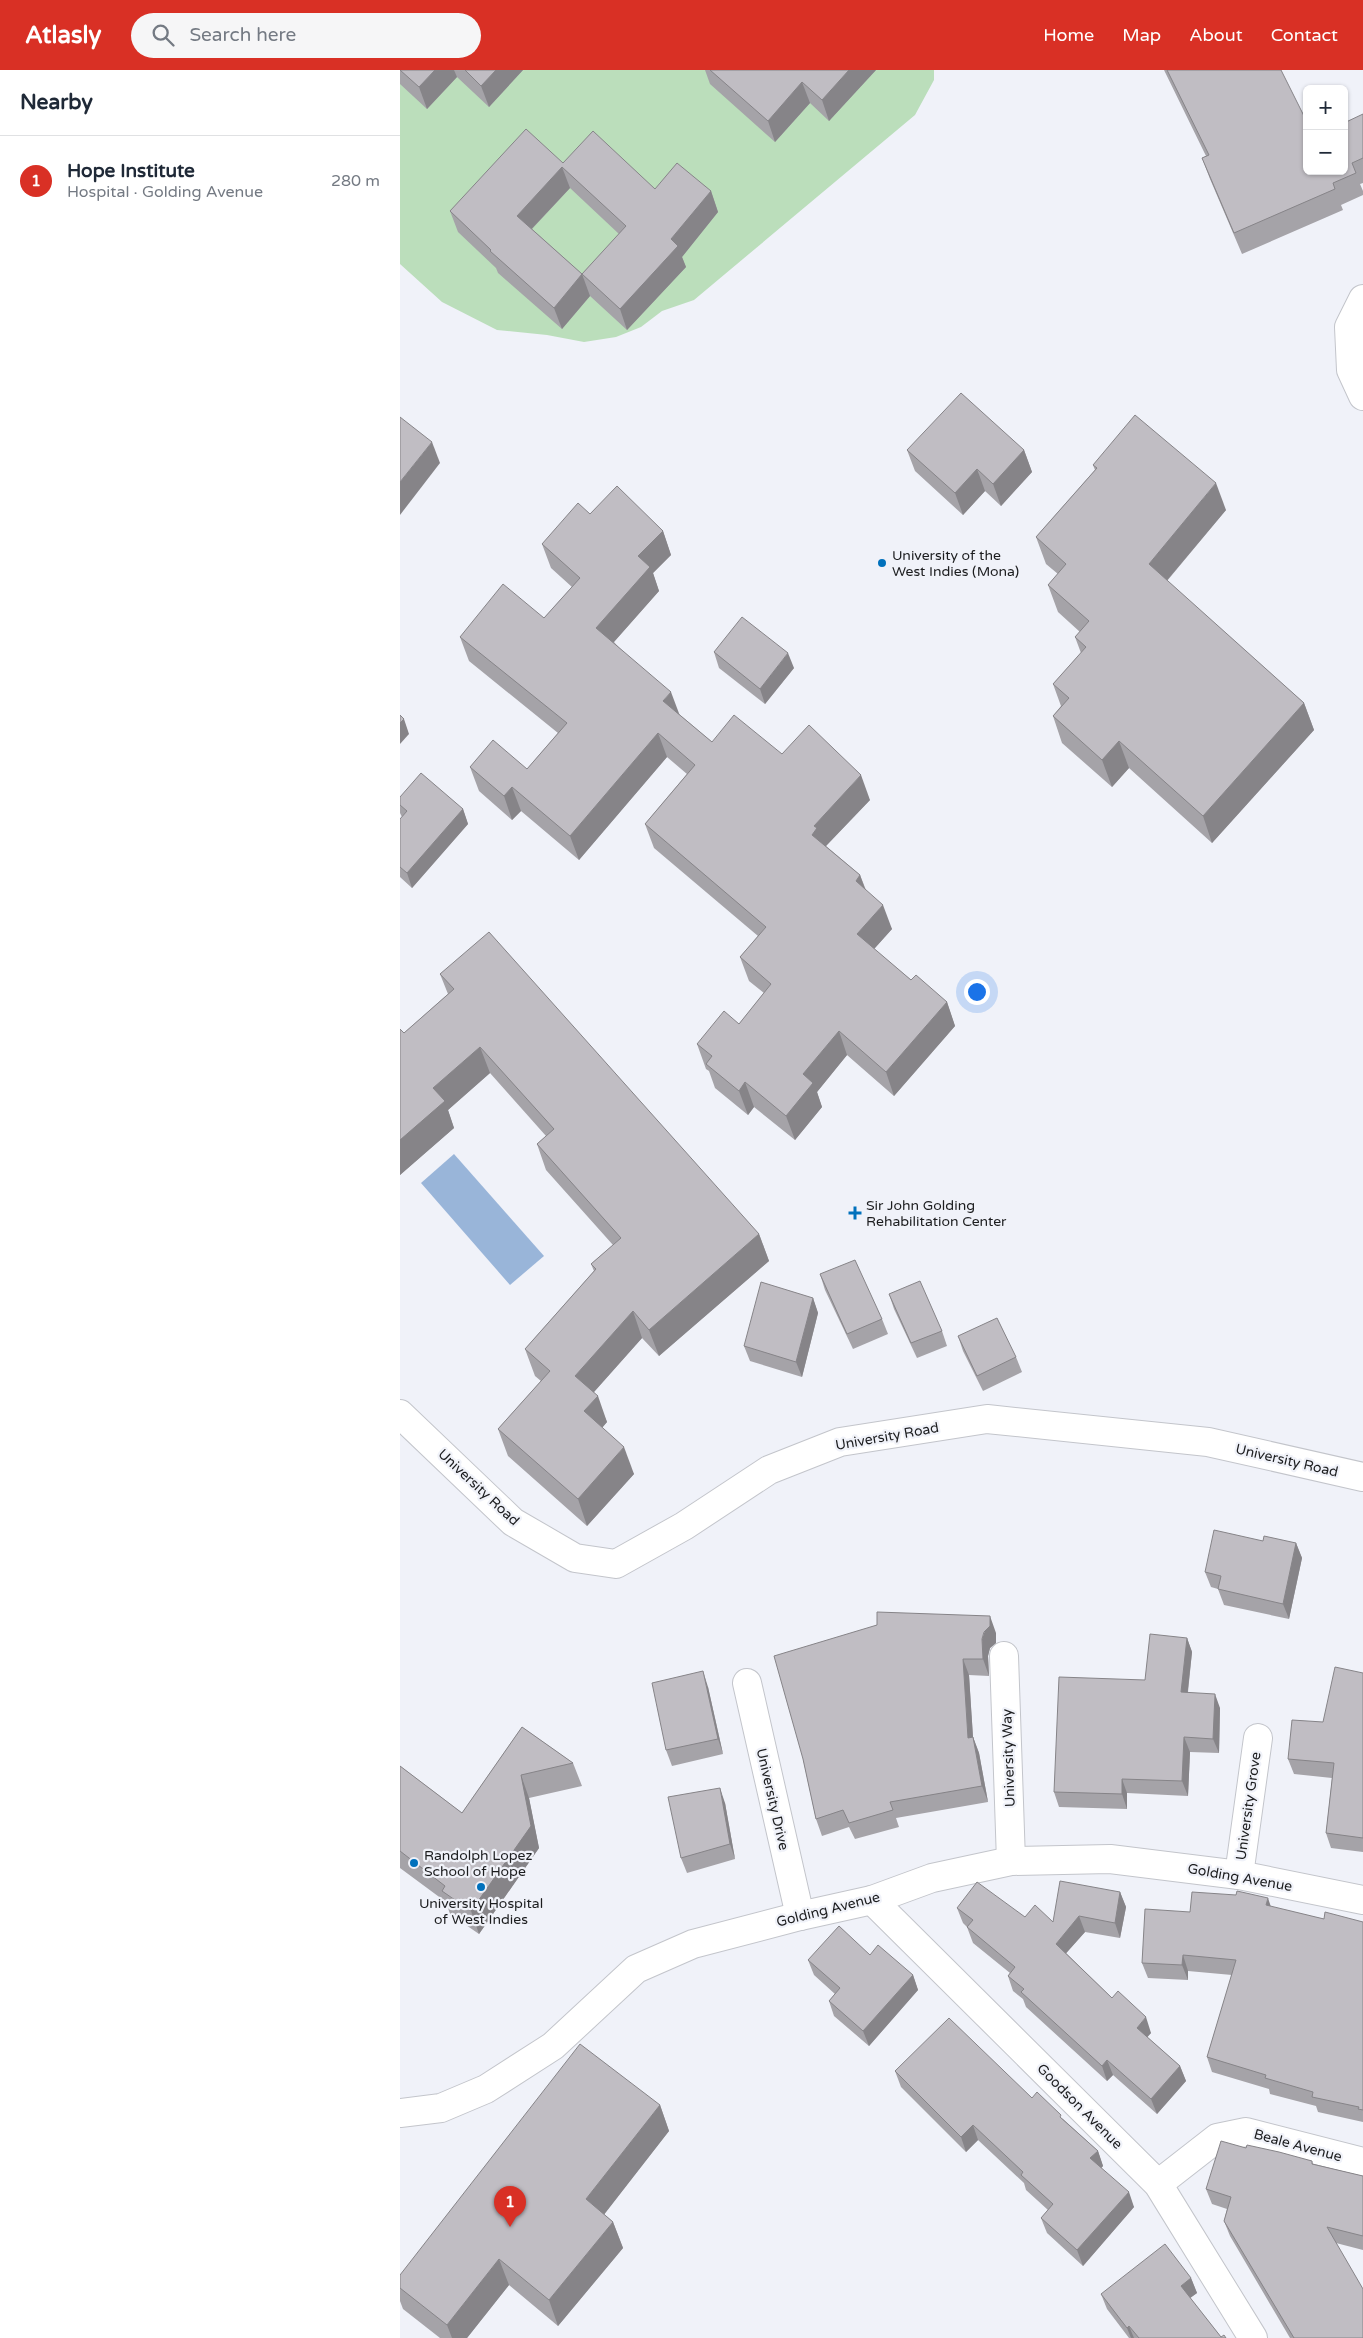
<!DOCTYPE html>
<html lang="en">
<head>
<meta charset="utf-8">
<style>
  :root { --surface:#fff; --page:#f6f6f7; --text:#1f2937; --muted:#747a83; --line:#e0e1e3; --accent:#d93025 }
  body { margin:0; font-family:"Varela Round",sans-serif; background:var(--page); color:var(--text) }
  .controls { position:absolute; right:15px; top:15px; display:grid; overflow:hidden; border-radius:8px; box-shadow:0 1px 4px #0004 }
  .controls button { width:45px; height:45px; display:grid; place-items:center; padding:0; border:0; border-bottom:1px solid var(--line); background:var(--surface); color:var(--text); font:25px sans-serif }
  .you { position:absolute; left:576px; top:921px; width:18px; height:18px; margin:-12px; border:4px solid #fff; border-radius:50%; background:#1a73e8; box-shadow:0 0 0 8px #1a73e833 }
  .badge { display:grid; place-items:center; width:32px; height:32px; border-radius:50%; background:var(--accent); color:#fff; font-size:16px; font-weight:700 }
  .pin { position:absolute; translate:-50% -41px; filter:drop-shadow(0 1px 2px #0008) }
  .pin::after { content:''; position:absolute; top:26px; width:18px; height:15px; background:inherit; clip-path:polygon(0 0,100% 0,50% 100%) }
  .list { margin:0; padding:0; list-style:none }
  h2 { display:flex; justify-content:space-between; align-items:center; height:65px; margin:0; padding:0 20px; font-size:21px }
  h2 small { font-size:16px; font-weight:400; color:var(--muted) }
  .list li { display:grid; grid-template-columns:32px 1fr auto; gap:15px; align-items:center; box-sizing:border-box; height:90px; padding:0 20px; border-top:1px solid var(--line) }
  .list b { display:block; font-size:19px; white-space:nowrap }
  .list p { margin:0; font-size:16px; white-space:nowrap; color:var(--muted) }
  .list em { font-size:16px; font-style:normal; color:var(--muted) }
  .icon { flex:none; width:28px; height:28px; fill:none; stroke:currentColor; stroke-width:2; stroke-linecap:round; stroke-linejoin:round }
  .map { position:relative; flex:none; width:963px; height:2268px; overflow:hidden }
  header { display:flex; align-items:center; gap:30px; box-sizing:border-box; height:70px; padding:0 25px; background:var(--accent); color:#fff }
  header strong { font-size:24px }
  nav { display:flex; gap:28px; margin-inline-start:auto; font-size:18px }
  .search { width:350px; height:45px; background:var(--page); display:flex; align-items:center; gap:12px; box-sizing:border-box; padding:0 18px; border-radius:28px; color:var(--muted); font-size:19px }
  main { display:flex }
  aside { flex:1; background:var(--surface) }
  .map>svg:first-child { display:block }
  .green { fill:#bbdebb }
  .water { fill:#99b5d9 }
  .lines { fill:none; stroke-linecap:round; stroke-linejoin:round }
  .minor-casing { stroke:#c3c5cb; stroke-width:30 }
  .minor { stroke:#fff; stroke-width:28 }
  .wall { fill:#a5a3a8; fill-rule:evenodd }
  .shaded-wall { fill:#868488 }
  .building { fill:#c0bdc3; stroke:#868488; fill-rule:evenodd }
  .poi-dot { fill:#0171bc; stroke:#f0f2f9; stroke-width:2 }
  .labels { text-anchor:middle; stroke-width:4.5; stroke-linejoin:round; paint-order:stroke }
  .poi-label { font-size:14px; fill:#1c1d1f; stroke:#f0f2f9; text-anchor:start }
  .street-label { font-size:14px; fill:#1c1d1f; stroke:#f0f2f9 }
</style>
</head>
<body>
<header>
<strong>Atlasly</strong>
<div class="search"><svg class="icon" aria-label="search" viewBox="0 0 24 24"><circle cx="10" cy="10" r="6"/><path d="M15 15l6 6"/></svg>Search here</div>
<nav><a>Home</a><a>Map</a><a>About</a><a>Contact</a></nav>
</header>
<main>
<aside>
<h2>Nearby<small></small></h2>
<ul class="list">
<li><span class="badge">1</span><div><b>Hope Institute</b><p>Hospital · Golding Avenue</p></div><em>280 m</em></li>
</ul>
</aside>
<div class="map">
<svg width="963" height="2268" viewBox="0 0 963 2268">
  <rect width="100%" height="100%" fill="#f0f2f9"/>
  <!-- green -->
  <polygon class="green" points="0,0 534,0 534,10 515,45 294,230 262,241 241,257 216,267 184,272 147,265 97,260 42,232 0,194"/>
  <!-- water -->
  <polygon class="water" points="54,1084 144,1186 110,1215 21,1113"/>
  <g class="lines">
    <!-- minor casing -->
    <g class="minor-casing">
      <g id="minor">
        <polyline points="963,229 949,257 951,300 963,326"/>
        <polyline points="0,1344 113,1452 175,1488 216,1494 284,1456 369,1400 440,1372 587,1349 808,1372 963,1407"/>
        <polyline points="604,1586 611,1791"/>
        <polyline points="347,1613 400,1846"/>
        <polyline points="839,1805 858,1668"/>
        <polyline points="472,1830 758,2114 853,2268"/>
        <polyline points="0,2043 41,2038 86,2019 153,1976 236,1899 293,1874 400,1846 472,1830 532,1808 611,1791 710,1789 839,1805 963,1830"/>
        <polyline points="758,2114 817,2068 846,2062 963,2092"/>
      </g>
    </g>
    <!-- minor -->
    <use href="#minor" class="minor"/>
  </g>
  <!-- wall -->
  <g class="wall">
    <polygon points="0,0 123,0 89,37 57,7 27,39 0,14"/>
    <polygon points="305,0 476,0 429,51 410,33 375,72 310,14"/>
    <polygon points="764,0 881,0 907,101 963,44 963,113 960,114 963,121 963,125 941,135 943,140 842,184 810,109 802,88 806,86"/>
    <path d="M163,93L255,119L311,121L318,142L282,187L286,197L227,260L190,226L162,259L98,203L96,198L58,162L50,141ZM170,118L219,164L182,204L132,159Z"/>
    <polygon points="507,380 624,380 632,402 601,436 585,421 563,445 515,401"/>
    <polygon points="693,395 826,440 767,511 904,633 914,660 812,773 729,698 712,717 662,673 653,646 661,636 653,614 681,583 675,567 680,562 658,542 648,515 658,504 646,494 636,467 695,400"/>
    <polygon points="190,444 263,461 271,485 253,503 259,521 214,572 280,645 312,672 382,684 470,730 426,776 460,805 466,820 492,859 474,879 511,910 547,932 555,956 494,1026 447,985 417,1022 422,1037 395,1070 354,1037 348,1045 315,1018 309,1001 306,999 297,974 339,954 364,923 349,911 340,887 358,866 254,778 245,754 287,704 267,687 179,790 121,741 112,750 79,721 70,697 127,699 158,663 69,591 60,567 144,548 172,517 151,498 142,474"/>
    <polygon points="314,582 394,598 365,634 319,598"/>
    <polygon points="0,727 63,739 68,754 12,818 0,807 0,749 2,747 0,743"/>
    <polygon points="40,904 359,1164 369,1191 259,1286 242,1268 194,1322 207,1352 202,1358 234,1404 187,1456 108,1386 98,1359 141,1311 135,1306 125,1279 194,1201 191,1194 213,1175 146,1100 137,1074 146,1066 90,1003 48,1040 54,1058 0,1105 0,959 4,963 48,924"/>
    <polygon points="420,1204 482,1249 488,1264 453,1279 425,1220"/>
    <polygon points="489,1224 542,1261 547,1276 517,1288 494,1239"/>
    <polygon points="413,1228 418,1243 402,1307 350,1291 344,1276"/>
    <polygon points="558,1266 616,1287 622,1302 583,1321 563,1281"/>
    <polygon points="863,1471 896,1473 902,1488 889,1549 824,1535 818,1519 811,1517 805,1502"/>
    <polygon points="596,1563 596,1573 590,1578 588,1586 589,1606 569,1605 573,1667 579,1683 588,1732 496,1748 499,1757 455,1769 449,1757 422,1766 416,1749 403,1689"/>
    <polygon points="787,1568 792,1582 788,1622 820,1638 819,1683 790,1682 788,1726 727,1723 727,1739 659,1737 654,1722 745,1610"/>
    <polygon points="963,1603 963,1782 931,1778 926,1763 932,1708 894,1704 888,1689 923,1652"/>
    <polygon points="308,1617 323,1684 272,1696 266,1680"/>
    <polygon points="122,1657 173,1693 182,1716 129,1728 139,1778 79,1864 50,1844 46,1832 0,1798 0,1696 62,1743"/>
    <polygon points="325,1733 335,1789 287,1803 281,1788"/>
    <polygon points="720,1822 726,1837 720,1868 685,1862 666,1883 712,1928 751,1963 747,1967 780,1996 786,2011 757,2044 713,2005 707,2011 626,1937 623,1929 613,1921 608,1906 610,1903 573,1873 567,1857 563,1853 557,1838 653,1852"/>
    <polygon points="871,1837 924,1849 963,1852 963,2052 918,2042 916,2036 870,2024 869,2019 812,2002 807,1987 832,1905 788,1901 788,1910 748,1908 742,1893 790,1842"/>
    <polygon points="470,1885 513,1905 518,1920 469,1976 434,1946 429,1931 435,1924 414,1905 408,1890"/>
    <polygon points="495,2001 632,2028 663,2049 698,2081 703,2096 701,2098 734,2137 683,2196 647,2163 641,2148 648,2140 626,2120 624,2113 578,2070 566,2082 501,2017"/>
    <polygon points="260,2035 269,2061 204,2144 213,2152 223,2178 158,2256 109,2215 67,2268 40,2268 3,2239 0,2231 0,2205"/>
    <polygon points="846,2078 912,2091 913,2094 963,2106 963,2180 936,2173 963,2268 890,2268 830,2166 824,2151 827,2139 812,2134 806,2119"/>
    <polygon points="791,2208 797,2223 790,2228 821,2267 826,2268 729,2268 707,2239 701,2224"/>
  </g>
  <!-- shaded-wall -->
  <g class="shaded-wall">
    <polygon points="35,0 54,0 57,7 27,39 19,17"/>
    <polygon points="96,0 123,0 89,37 81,16"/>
    <polygon points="449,0 476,0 429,51 422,30"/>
    <polygon points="402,12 410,33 375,72 368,51"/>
    <polygon points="162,97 170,118 124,167 117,146"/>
    <polygon points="311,121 318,142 282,187 286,197 227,260 220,239 271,169"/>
    <polygon points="182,204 190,226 162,259 154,238"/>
    <polygon points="32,372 40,393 0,445 0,412"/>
    <polygon points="624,380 632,402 601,436 593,414"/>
    <polygon points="577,399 585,421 563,445 555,423"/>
    <polygon points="816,413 826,440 758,521 749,494"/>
    <polygon points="263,461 271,485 253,503 259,521 205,582 196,558 238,486"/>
    <polygon points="388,583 394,598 365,634 360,619"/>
    <polygon points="271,622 280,646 263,631"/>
    <polygon points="904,633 914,660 812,773 803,746"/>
    <polygon points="4,649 9,664 0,674 0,653"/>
    <polygon points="258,663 267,687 179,790 170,766"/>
    <polygon points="719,671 729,698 712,717 702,690"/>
    <polygon points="461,705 470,730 424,778 412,765 414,756"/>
    <polygon points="112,717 121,741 112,750 104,726"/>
    <polygon points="63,739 68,754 12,818 7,803"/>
    <polygon points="460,805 469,830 456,811"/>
    <polygon points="483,835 492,859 466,888 457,864"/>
    <polygon points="547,932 555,956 494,1026 486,1002"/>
    <polygon points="439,961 447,985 417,1022 422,1037 395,1070 386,1046 403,1004"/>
    <polygon points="80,977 90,1003 48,1040 54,1058 0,1105 0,1070 33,1018"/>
    <polygon points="345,1012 354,1037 348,1045 339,1021"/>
    <polygon points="359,1164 369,1191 259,1286 249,1260"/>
    <polygon points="413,1228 418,1243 402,1307 396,1292"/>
    <polygon points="233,1241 242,1268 185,1332 175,1306"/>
    <polygon points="198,1326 207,1352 193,1368 184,1341"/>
    <polygon points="224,1377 234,1404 187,1456 178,1429"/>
    <polygon points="896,1473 902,1488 889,1549 883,1534"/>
    <polygon points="590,1546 596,1563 596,1573 590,1578 588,1586 589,1606 583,1589 582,1569"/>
    <polygon points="787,1568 792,1582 786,1637 781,1622"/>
    <polygon points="563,1589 569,1605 574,1684 568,1668"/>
    <polygon points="303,1601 308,1617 323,1684 318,1669"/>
    <polygon points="815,1624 820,1638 819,1683 813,1669"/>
    <polygon points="573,1667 579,1683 588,1732 582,1716"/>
    <polygon points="784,1667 790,1682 788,1726 782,1711"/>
    <polygon points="121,1705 129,1728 139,1778 79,1864 71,1841"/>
    <polygon points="722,1709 727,1723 727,1739 722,1724"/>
    <polygon points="320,1718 325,1733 335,1789 330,1774"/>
    <polygon points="720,1822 726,1837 720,1868 715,1853"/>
    <polygon points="868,1828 873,1843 866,1835"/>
    <polygon points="679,1846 685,1862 661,1889 656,1874"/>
    <polygon points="783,1885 788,1901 788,1910 782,1895"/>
    <polygon points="513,1905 518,1920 469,1976 463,1961"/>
    <polygon points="746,1947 751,1963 742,1973 737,1958"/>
    <polygon points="707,1990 713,2005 707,2011 702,1996"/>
    <polygon points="780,1996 786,2011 757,2044 751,2029"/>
    <polygon points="260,2035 269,2061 196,2155 186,2129"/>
    <polygon points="573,2055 578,2070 566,2082 561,2067"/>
    <polygon points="698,2081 703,2096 696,2104 690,2088"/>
    <polygon points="729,2122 734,2137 683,2196 677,2180"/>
    <polygon points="213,2152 223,2178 158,2256 149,2230"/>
    <polygon points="99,2189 109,2215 67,2268 52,2268 47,2255"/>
    <polygon points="791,2208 797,2223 786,2231 781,2216"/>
    <polygon points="729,2256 734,2268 731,2268 727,2258"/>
  </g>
  <!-- building -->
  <g class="building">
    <polygon points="0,0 35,0 19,17"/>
    <polygon points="65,0 96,0 81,16"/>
    <polygon points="310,0 449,0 422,30 402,12 368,51"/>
    <polygon points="767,0 881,0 905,48 907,48 907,101 944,101 944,53 963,44 963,88 952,93 956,103 933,113 935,119 834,163 802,88 809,85"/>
    <path d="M126,59L163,93L193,61L255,119L277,93L311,121L271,169L278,176L220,239L182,204L154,238L90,181L91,180L50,141ZM162,97L226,156L182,204L117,146Z"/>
    <polygon points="561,323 624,380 593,414 577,399 555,423 507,380"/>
    <polygon points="735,345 816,413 749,494 904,633 803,746 719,671 702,690 653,646 669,628 653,614 686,577 675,567 689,551 648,515 666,494 636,467 697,398 693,395"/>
    <polygon points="0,347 32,372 0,412"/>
    <polygon points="217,416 263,461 238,486 250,497 196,558 271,622 263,631 312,672 334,645 382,684 409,655 461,705 414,756 417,758 412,765 460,805 456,811 483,835 457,864 511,910 516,905 547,932 486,1002 439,961 403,1004 413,1013 386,1046 345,1012 339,1021 306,994 312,986 297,974 324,941 339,954 371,914 340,887 366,857 245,754 295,695 258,663 170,766 112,717 104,726 70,697 93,670 127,699 167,653 60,567 103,514 144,548 180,508 142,474 178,433 190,444"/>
    <polygon points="342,547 388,583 360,619 314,582"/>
    <polygon points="0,645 4,649 0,653"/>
    <polygon points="21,703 63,739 7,803 0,797 0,749 7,741 0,735 0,727"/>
    <polygon points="89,862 359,1164 249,1260 233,1241 175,1306 198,1326 184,1341 224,1377 178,1429 98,1359 150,1301 125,1279 196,1199 191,1194 221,1168 137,1074 154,1059 80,977 33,1018 45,1031 0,1070 0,959 4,963 54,919 40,904"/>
    <polygon points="455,1190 482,1249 447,1264 420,1204"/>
    <polygon points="520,1211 542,1261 511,1273 489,1224"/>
    <polygon points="361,1212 413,1228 396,1292 344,1276"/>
    <polygon points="597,1248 616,1287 577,1306 558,1266"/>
    <polygon points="814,1460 863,1471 864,1466 896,1473 883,1534 818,1519 821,1506 805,1502"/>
    <polygon points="477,1542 590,1546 590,1556 584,1562 582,1569 583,1589 563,1589 568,1668 573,1667 582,1716 490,1732 493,1740 449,1753 443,1740 416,1749 403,1689 374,1586 477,1555"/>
    <polygon points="750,1564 787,1568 781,1622 815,1624 813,1669 784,1667 782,1711 722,1709 722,1724 654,1722 659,1607 745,1610"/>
    <polygon points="935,1597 963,1603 963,1768 926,1763 934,1693 888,1689 892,1650 923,1652"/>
    <polygon points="303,1601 318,1669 266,1680 252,1613"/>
    <polygon points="122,1657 173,1693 121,1705 131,1756 71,1841 42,1821 45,1816 0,1781 0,1696 62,1743"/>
    <polygon points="320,1718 330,1774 281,1788 268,1727"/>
    <polygon points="660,1811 720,1822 715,1853 679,1846 656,1874 712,1928 718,1921 746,1947 737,1958 780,1996 751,2029 707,1990 702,1996 621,1922 624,1919 608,1906 615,1897 567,1857 573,1850 557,1838 577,1812 625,1847 635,1835 653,1852"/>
    <polygon points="837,1821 868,1828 866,1835 924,1849 925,1842 963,1852 963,2040 958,2039 959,2037 912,2027 913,2022 865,2008 866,2005 807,1987 836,1890 783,1885 782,1895 742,1893 745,1839 790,1842 792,1822 836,1825"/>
    <polygon points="439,1856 470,1885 478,1875 513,1905 463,1961 429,1931 440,1918 408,1890"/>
    <polygon points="549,1948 632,2028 637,2022 661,2045 660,2047 698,2081 690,2088 729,2122 677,2180 641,2148 653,2134 621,2105 623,2102 573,2055 561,2067 495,2001"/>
    <polygon points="180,1974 260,2035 186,2129 213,2152 149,2230 99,2189 47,2255 0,2218 0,2205"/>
    <polygon points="821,2071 846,2078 847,2075 879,2082 912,2091 912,2094 963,2106 963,2166 927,2157 963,2219 963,2268 894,2268 824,2151 831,2127 806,2119"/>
    <polygon points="765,2174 791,2208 781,2216 821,2267 824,2265 826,2268 739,2268 729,2256 727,2258 701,2224"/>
  </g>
  <!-- markers -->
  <g class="poi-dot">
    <circle cx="482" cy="493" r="5"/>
    <path d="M452.5 1135.5h5v5h5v5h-5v5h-5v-5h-5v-5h5z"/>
    <circle cx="14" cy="1793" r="5"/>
    <circle cx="81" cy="1817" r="5"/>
  </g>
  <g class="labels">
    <!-- poi labels -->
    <g class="poi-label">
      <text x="492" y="490">University of the<tspan x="492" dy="16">West Indies (Mona)</tspan></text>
      <text x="466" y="1140">Sir John Golding<tspan x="466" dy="16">Rehabilitation Center</tspan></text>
      <text x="24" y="1790">Randolph Lopez<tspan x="24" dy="16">School of Hope</tspan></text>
      <text x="81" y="1838" text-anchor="middle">University Hospital<tspan x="81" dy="16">of West Indies</tspan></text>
    </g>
    <!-- street labels -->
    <g class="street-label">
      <text transform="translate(487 1366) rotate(-10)" y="5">University Road</text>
      <text transform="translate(887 1390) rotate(13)" y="5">University Road</text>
      <text transform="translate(79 1417) rotate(43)" y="5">University Road</text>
      <text transform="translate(608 1688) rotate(-92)" y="5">University Way</text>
      <text transform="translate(373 1729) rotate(77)" y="5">University Drive</text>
      <text transform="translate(848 1736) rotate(-82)" y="5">University Grove</text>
      <text transform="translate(840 1807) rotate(10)" y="5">Golding Avenue</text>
      <text transform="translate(428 1839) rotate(-14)" y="5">Golding Avenue</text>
      <text transform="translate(680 2036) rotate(45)" y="5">Goodson Avenue</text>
      <text transform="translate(898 2075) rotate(15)" y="5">Beale Avenue</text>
    </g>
  </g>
</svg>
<div class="controls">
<button>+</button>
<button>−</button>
</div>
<div class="you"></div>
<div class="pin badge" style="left:110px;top:2157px">1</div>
</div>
</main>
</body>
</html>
